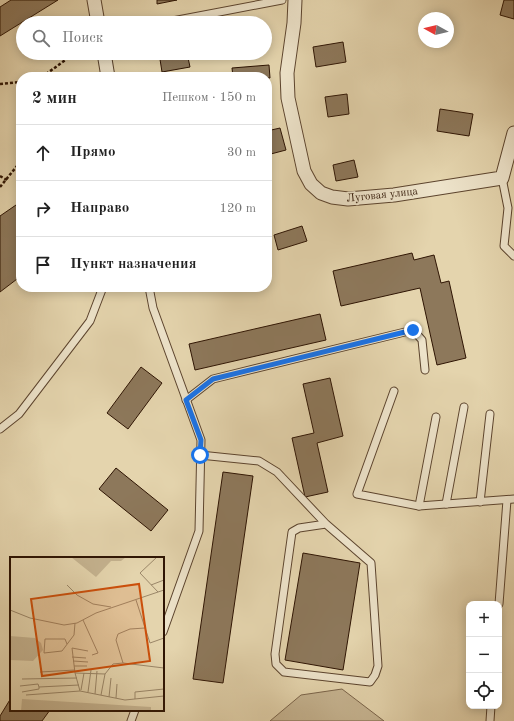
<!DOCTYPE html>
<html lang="ru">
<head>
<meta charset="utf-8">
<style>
  :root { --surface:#fff; --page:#f2f2f2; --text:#222; --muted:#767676; --line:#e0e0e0 }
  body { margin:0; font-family:"Old Standard TT",serif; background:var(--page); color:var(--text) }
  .controls { position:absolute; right:12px; bottom:12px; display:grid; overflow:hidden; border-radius:8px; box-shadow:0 2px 10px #0003 }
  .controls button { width:36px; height:36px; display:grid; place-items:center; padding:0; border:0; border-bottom:1px solid var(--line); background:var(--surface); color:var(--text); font:20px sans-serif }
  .compass { position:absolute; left:418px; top:12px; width:36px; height:36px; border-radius:50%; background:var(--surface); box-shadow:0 2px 10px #0003; rotate:278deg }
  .stop { position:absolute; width:12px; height:12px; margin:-9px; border:3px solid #1a73e8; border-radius:50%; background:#fff }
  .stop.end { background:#1a73e8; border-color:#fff; box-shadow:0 1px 4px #0008 }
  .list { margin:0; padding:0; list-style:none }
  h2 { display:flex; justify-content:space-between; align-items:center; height:52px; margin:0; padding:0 16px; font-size:17px }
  h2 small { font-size:13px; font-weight:400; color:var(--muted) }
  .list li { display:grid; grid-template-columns:26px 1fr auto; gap:12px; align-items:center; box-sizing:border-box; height:56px; padding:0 16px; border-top:1px solid var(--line) }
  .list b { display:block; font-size:15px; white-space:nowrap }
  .list em { font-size:13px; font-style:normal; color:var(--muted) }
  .icon { flex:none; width:22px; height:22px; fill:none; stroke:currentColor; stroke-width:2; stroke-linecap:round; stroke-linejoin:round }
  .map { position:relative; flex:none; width:514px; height:721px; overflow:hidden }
  .search { position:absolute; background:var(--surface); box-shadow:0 2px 10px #0003; left:16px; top:16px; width:256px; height:44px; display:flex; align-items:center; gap:10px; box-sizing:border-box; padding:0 14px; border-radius:22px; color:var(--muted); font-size:15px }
  .panel { position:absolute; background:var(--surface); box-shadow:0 2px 10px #0003; left:16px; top:72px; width:256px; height:220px; border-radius:16px }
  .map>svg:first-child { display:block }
  .green { fill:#c5b390; stroke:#7a644a }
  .building { fill:#8d785b; stroke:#2e1403 }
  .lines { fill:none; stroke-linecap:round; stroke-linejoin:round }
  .service-casing { stroke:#5c442e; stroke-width:9 }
  .minor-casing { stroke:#5c442e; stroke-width:15 }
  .path { stroke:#2e1403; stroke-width:2.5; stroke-dasharray:3 2; stroke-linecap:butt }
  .service { stroke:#ede3ca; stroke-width:7 }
  .minor { stroke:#ede3ca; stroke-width:13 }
  .route { stroke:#1a73e8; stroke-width:5 }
  .labels { text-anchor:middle; stroke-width:4; stroke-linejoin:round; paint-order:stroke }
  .street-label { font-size:11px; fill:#2e1403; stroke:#ede3ca }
  .inset-road { fill:none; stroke:#9b8769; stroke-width:1 }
  .view { fill:#cc4f0b; fill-opacity:0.15; stroke:#cc4f0b; stroke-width:2 }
  .inset-edge { fill:none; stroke:#2e1403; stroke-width:2 }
</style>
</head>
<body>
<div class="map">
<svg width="514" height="721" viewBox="0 0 514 721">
  <rect width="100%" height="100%" fill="#e4d4ad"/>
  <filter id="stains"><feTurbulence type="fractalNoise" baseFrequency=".005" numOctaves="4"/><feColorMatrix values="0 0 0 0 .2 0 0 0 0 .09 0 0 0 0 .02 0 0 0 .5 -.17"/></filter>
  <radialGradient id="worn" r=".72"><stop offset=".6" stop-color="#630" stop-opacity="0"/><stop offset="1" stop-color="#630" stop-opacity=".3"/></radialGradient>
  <!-- green -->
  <polygon class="green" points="342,689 384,721 270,721 301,695"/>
  <!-- building -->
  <g class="building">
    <polygon points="11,0 58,0 0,36 0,7"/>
    <polygon points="157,0 177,0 157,4"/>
    <polygon points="504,0 514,0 514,19 500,15"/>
    <polygon points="343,42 346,62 316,67 313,47"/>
    <polygon points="159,53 187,53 190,67 162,72"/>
    <polygon points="269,65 270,78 233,77 232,68"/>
    <polygon points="347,94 349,114 328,117 325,97"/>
    <polygon points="440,109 473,114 469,136 437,131"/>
    <polygon points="280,128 286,150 267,155 267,131"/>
    <polygon points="354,160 358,177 336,181 333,165"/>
    <polygon points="16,205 21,212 21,276 0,292 0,216"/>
    <polygon points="302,226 307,241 278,250 274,235"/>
    <polygon points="412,253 414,260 434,255 441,283 449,281 466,358 437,365 420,288 341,306 333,271"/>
    <polygon points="320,314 326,340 195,370 189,344"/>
    <polygon points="141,367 162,383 128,429 107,413"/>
    <polygon points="330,378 343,436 317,443 328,492 305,497 292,438 314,433 303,384"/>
    <polygon points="116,468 168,510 151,531 99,489"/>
    <polygon points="223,472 253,476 223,683 193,679"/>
    <polygon points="303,553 360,563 343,670 285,660"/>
    <polygon points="11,698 11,710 50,710 42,721 0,721 0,716"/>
  </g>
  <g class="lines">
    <!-- service casing -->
    <g class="service-casing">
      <g id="service">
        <polyline points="162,23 282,0"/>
        <polyline points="502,178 508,208 504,246 514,256"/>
        <polyline points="149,287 153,308 201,440 199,531 163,632"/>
        <polyline points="394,391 357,494 419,506 514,499"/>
        <polyline points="186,400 213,379 413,330 422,340 425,370"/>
        <polyline points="0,429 19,414 90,321 103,287"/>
        <polyline points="200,455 259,461 277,472 326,524 371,563 378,666 375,675 370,682 284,672 276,664 275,654 292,532 299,528 326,524"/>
        <polyline points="480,502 490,414"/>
        <polyline points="446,504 464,407"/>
        <polyline points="419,506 436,417"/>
        <polyline points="499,604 507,500"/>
        <polyline points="131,721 135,710"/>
        <polyline points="490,721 491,706"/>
      </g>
    </g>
    <!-- minor casing -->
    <g class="minor-casing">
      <g id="minor">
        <polyline points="94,0 98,23"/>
        <polyline points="295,0 294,23 287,73 288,98 304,171 311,184 321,193 332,197 348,199 394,195 502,178 514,133"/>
        <polyline points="104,53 108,77"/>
      </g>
    </g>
    <!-- path -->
    <g class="path">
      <polyline points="42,77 75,53"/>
      <polyline points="0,84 21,82"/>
      <polyline points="0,176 7,180"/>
      <polyline points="0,187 21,161"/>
    </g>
    <!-- service -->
    <use href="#service" class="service"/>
    <!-- minor -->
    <use href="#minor" class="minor"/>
  </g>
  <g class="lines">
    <!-- route -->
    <polyline class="route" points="200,455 201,440 186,400 213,379 413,330"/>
  </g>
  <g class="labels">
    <!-- street labels -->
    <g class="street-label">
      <text transform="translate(382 194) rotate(-6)" y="4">Луговая улица</text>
    </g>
  </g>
  <!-- overview -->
  <g transform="translate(10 557)">
    <rect width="154" height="154" fill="#e4d4ad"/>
    <path d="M61,0H116L111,4H101L86,20ZM0,79L25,81L31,86L33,93L23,104L0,103ZM12,142L141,150V154H11Z" fill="#c5b390"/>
    <path class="inset-road" d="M147,0L130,16L148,35M57,28L67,38L83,47L101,50M141,28L154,23M126,43L140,86L154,81M0,53L20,61L54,68L67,66L86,56L154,33M73,63L88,96L82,98M57,87L55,82H35L34,96L52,94L64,78L65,66M62,100L76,101M63,104L78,105M113,106L106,83L108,77L120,72L135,71M64,109H77M30,115L65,113M65,116L62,91L78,94M12,122L67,121M10,129L28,127L29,130M71,133L74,116M70,134L65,116L95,117M12,135L29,132V130L69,128M78,135L81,113M85,137L87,114M16,138L70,134L115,143L154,139M91,138L95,117L103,107L113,106L154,111M99,140L101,121M106,141L107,127M125,142V135L154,132"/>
    <path class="view" d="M129,27L140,104L32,119L21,42Z"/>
    <rect width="154" height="154" class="inset-edge"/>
  </g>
  <rect width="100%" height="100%" filter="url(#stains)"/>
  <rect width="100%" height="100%" fill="url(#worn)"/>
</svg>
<div class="controls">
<button>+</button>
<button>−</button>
<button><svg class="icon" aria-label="locate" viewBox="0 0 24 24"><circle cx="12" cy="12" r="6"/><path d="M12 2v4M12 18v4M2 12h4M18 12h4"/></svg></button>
</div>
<svg class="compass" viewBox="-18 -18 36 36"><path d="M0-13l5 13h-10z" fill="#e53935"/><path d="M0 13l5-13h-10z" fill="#767676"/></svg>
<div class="stop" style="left:200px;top:455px"></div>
<div class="stop end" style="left:413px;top:330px"></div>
<div class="search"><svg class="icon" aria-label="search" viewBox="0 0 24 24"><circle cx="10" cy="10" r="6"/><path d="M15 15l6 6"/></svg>Поиск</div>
<section class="panel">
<h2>2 мин<small>Пешком · 150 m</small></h2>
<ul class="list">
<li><svg class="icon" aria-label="ahead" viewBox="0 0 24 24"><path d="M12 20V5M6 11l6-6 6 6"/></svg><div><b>Прямо</b></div><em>30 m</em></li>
<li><svg class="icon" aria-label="right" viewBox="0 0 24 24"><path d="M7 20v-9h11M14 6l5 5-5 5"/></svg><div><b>Направо</b></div><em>120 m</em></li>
<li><svg class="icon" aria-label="arrive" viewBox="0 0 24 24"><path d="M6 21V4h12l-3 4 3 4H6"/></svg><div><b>Пункт назначения</b></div></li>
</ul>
</section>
</div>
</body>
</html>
